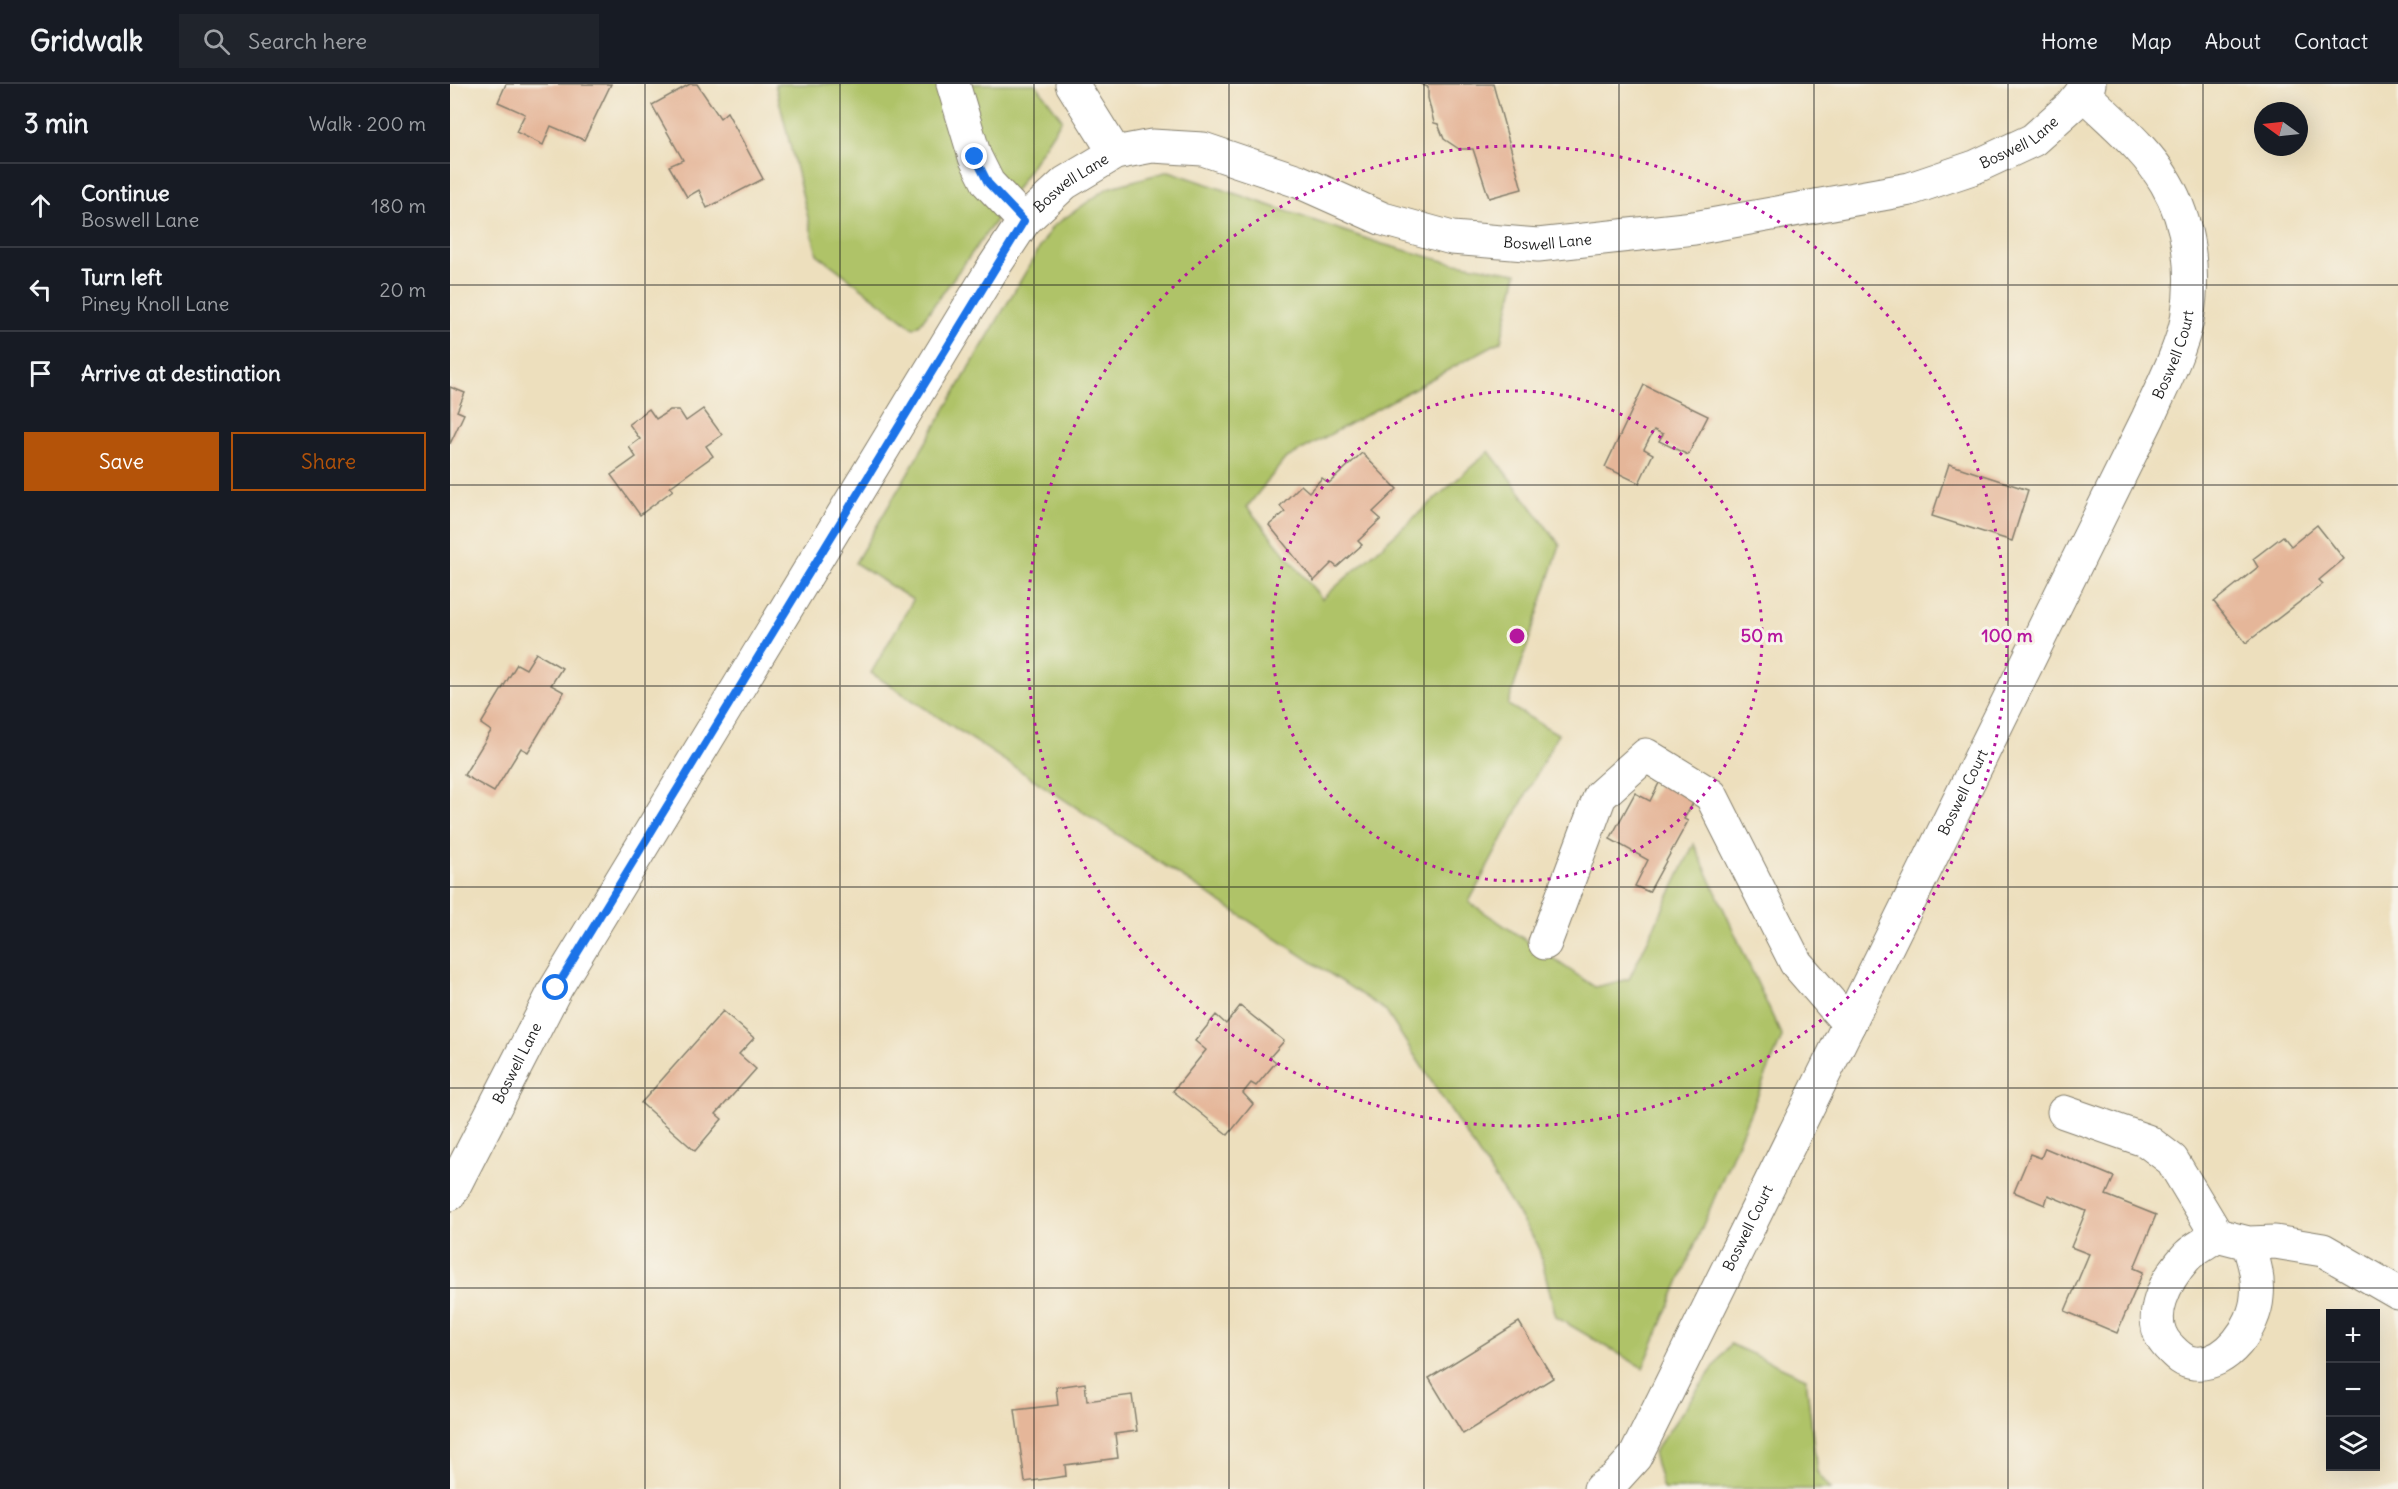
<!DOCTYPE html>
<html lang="en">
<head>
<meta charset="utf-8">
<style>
  :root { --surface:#171b24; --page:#20242c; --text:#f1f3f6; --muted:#9ea1a6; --line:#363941; --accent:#b45309 }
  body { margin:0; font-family:Delius,sans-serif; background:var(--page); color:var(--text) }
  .controls { position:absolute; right:18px; bottom:18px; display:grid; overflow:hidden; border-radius:0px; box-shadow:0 6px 24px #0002 }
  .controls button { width:54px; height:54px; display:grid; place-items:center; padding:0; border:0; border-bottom:2px solid var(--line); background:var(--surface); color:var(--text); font:30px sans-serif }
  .compass { position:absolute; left:1804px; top:18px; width:54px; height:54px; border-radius:50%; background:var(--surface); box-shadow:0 6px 24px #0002; rotate:285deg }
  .stop { position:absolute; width:18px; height:18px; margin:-14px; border:4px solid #1a73e8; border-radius:50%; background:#fff }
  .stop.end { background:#1a73e8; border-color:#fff; box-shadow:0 2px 6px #0008 }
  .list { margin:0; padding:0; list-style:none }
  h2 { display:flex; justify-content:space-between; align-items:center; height:78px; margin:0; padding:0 24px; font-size:26px }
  h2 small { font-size:20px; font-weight:400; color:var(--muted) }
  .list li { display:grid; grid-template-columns:39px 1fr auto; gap:18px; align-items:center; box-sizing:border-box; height:84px; padding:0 24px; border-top:2px solid var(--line) }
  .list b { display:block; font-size:22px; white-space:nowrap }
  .list p { margin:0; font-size:20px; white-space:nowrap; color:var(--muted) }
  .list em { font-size:20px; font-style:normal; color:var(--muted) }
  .actions { display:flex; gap:12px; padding:18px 24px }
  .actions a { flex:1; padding:14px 0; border:2px solid var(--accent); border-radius:0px; text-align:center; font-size:21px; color:var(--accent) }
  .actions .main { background:var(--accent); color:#fff }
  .icon { flex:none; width:33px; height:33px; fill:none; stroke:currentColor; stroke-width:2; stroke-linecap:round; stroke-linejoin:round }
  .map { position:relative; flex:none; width:1948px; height:1405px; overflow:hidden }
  header { display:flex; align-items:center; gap:36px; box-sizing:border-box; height:84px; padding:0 30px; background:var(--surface); border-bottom:2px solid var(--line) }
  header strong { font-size:28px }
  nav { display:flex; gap:33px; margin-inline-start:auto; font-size:21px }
  .search { width:420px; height:54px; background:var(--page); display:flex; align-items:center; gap:15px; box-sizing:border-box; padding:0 21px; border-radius:0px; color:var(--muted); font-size:22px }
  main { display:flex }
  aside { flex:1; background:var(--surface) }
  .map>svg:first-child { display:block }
  .green { fill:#afc367; stroke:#667042; stroke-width:1.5 }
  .building { fill:#e5b699 }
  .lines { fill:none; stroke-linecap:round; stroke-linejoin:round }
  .minor-casing { stroke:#847e6c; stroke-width:35 }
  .minor { stroke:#fff; stroke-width:33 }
  .route { stroke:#1a73e8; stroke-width:8 }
  .grid { fill:none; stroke:#1c1c1c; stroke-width:1.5; stroke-opacity:0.55 }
  .ring { fill:none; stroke:#b5179e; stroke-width:3; stroke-dasharray:3 6 }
  .labels { text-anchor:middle; stroke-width:6; stroke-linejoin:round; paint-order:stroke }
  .street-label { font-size:15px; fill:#1c1c1c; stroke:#f7f3e8 }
  .centre { fill:#b5179e; stroke:#f7f3e8; stroke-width:3 }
  .ring-label { font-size:18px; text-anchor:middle; font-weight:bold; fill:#b5179e; stroke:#f7f3e8; stroke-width:6; stroke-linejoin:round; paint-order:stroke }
</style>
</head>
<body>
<header>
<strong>Gridwalk</strong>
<div class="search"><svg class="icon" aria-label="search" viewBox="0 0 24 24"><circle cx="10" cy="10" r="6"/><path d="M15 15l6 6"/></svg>Search here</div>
<nav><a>Home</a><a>Map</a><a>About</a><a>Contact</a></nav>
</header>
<main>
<aside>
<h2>3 min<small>Walk · 200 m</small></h2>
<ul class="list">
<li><svg class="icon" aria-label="ahead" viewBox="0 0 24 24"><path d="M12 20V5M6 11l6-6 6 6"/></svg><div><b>Continue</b><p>Boswell Lane</p></div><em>180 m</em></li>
<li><svg class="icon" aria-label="left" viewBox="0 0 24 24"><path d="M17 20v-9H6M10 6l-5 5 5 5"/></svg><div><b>Turn left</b><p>Piney Knoll Lane</p></div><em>20 m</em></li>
<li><svg class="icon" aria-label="arrive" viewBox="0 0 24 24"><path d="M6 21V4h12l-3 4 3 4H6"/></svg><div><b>Arrive at destination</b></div></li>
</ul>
<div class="actions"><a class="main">Save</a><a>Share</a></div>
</aside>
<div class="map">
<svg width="1948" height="1405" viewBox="0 0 1948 1405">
  <rect width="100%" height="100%" fill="#f7f3e8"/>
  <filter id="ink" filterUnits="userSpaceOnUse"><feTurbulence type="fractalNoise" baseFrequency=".0167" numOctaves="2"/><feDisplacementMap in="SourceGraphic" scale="12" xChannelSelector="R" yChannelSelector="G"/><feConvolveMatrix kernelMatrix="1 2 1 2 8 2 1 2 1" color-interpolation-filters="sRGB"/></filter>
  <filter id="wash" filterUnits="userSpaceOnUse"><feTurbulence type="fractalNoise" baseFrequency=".008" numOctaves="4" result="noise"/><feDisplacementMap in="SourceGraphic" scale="24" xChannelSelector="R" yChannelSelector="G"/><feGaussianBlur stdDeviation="1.35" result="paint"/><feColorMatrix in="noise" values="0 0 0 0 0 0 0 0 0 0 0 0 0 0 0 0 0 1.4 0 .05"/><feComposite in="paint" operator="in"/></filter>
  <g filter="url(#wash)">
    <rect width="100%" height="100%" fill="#eddfbd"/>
    <!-- green -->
    <g class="green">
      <polygon points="325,0 586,0 612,35 546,136 470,240 464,244 367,170"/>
      <polygon points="719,87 932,160 994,177 1067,189 1051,257 835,375 797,423 872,515 1039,367 1110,461 1058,621 1108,650 1019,818 1145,903 1179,895 1244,760 1332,953 1193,1284 1106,1233 1088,1161 935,926 421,589 463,516 405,479 602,143 658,104"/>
      <polygon points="1280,1260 1356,1294 1367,1388 1381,1405 1213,1405 1203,1369"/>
    </g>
    <g id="blocks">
      <!-- building -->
      <g class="building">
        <polygon points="56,0 161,0 134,56 101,42 93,61 66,48 75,30 48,18"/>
        <polygon points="240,0 247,0 270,34 277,28 313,95 257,124 249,106 237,113 219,82 233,76 202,21"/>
        <polygon points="970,0 1043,0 1072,105 1039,114 1023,65 1009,65 994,55 988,40 984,39 978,14 978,3"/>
        <polygon points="1194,301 1258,332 1238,371 1209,357 1213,350 1204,346 1194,365 1203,370 1189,399 1155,383"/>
        <polygon points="0,303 15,309 7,327 14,330 0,360"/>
        <polygon points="199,325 206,335 220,326 229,326 236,337 253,325 272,351 256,362 263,372 220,403 223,406 190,431 161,391 186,373 179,363 190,355 179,340"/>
        <polygon points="912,369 947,405 923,428 931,435 908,457 912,461 887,483 882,479 864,497 819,441 835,428 830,422 851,401 859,408 872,394 879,399"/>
        <polygon points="1499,380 1578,406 1562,457 1482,432"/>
        <polygon points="1867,441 1894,475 1869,496 1873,500 1796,559 1764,518 1808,483 1803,475 1833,452 1841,462"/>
        <polygon points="86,569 112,584 101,601 114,608 78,668 71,664 44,708 14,691 41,647 31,640 67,580 76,585"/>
        <polygon points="1212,693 1247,712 1234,735 1238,737 1199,808 1185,802 1198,776 1160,755 1185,709 1200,717"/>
        <polygon points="790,922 834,957 820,973 826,978 806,1002 801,999 793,1009 803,1020 778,1051 723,1007 756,966 745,957 766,931 776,940"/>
        <polygon points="273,927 304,954 289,970 306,985 266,1030 272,1035 245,1067 191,1019"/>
        <polygon points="1595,1064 1664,1093 1656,1111 1706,1131 1684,1184 1693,1188 1667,1249 1615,1227 1639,1170 1621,1163 1636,1127 1598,1111 1595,1121 1564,1108 1580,1070 1591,1074"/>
        <polygon points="1069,1238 1103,1294 1013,1350 979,1294"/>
        <polygon points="635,1299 637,1317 682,1311 687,1347 665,1350 668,1374 615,1381 616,1392 575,1398 565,1326 608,1321 606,1303"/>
      </g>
    </g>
  </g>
  <g filter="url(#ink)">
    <use href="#blocks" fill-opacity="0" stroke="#847e6c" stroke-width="1.5"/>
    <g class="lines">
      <!-- minor casing -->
      <g class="minor-casing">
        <g id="minor">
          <polyline points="503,0 525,73 538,99 574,137"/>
          <polyline points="622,0 665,69"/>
          <polyline points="1095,859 1150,712 1196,671 1261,711 1346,879 1399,940"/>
          <polyline points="1614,1028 1697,1057 1722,1076 1767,1151"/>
          <path id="s1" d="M0,1110L106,904L541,187L574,137L615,99L665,69L702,62L753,65L848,97L933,135L1002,154L1088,161L1244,144L1460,105L1525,83L1583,56L1621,22L1639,0"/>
          <path d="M1798,1159C1804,1177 1809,1194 1807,1213C1805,1242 1777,1283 1744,1279C1732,1278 1725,1269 1718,1262C1693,1235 1717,1194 1737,1172C1745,1164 1758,1158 1767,1151L1798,1159L1825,1158L1873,1166L1948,1209"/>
          <path id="s2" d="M1150,1405L1165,1395L1185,1373L1698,334C1711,305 1731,266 1737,236C1745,190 1740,140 1716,99C1696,64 1660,36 1632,8"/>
        </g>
      </g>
      <!-- minor -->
      <use href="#minor" class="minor"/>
    </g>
  </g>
  <g class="lines" filter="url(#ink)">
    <!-- route -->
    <polyline class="route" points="106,904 574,137 538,99 525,73"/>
  </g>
  <!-- grid -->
  <path class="grid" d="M195,0V1405M390,0V1405M584,0V1405M779,0V1405M974,0V1405M1169,0V1405M1364,0V1405M1558,0V1405M1753,0V1405M0,201H1948M0,401H1948M0,602H1948M0,803H1948M0,1004H1948M0,1204H1948"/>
  <!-- distance rings -->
  <g class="ring">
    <circle cx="1067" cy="552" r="245"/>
    <circle cx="1067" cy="552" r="490"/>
  </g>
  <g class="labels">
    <!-- street labels -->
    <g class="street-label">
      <text dy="5" stroke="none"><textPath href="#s1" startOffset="2180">Boswell Lane</textPath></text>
      <text dy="5" stroke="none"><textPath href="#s1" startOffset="1191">Boswell Lane</textPath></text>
      <text dy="5" stroke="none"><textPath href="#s1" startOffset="1694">Boswell Lane</textPath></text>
      <text dy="5" stroke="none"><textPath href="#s2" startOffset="1275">Boswell Court</textPath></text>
      <text dy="5" stroke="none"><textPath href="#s2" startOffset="789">Boswell Court</textPath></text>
      <text dy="5" stroke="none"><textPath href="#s1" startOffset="147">Boswell Lane</textPath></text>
      <text dy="5" stroke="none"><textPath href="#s2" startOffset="303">Boswell Court</textPath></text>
    </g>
  </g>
  <circle cx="1067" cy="552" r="9" class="centre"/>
  <g class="ring-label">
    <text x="1312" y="558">50 m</text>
    <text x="1557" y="558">100 m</text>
  </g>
</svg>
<div class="controls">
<button>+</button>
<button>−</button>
<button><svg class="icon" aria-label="layers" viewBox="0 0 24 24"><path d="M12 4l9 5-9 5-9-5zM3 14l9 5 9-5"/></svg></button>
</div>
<svg class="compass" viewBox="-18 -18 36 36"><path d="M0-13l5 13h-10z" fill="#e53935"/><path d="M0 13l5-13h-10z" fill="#9ea1a6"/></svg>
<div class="stop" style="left:106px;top:904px"></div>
<div class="stop end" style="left:525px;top:73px"></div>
</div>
</main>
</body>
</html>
